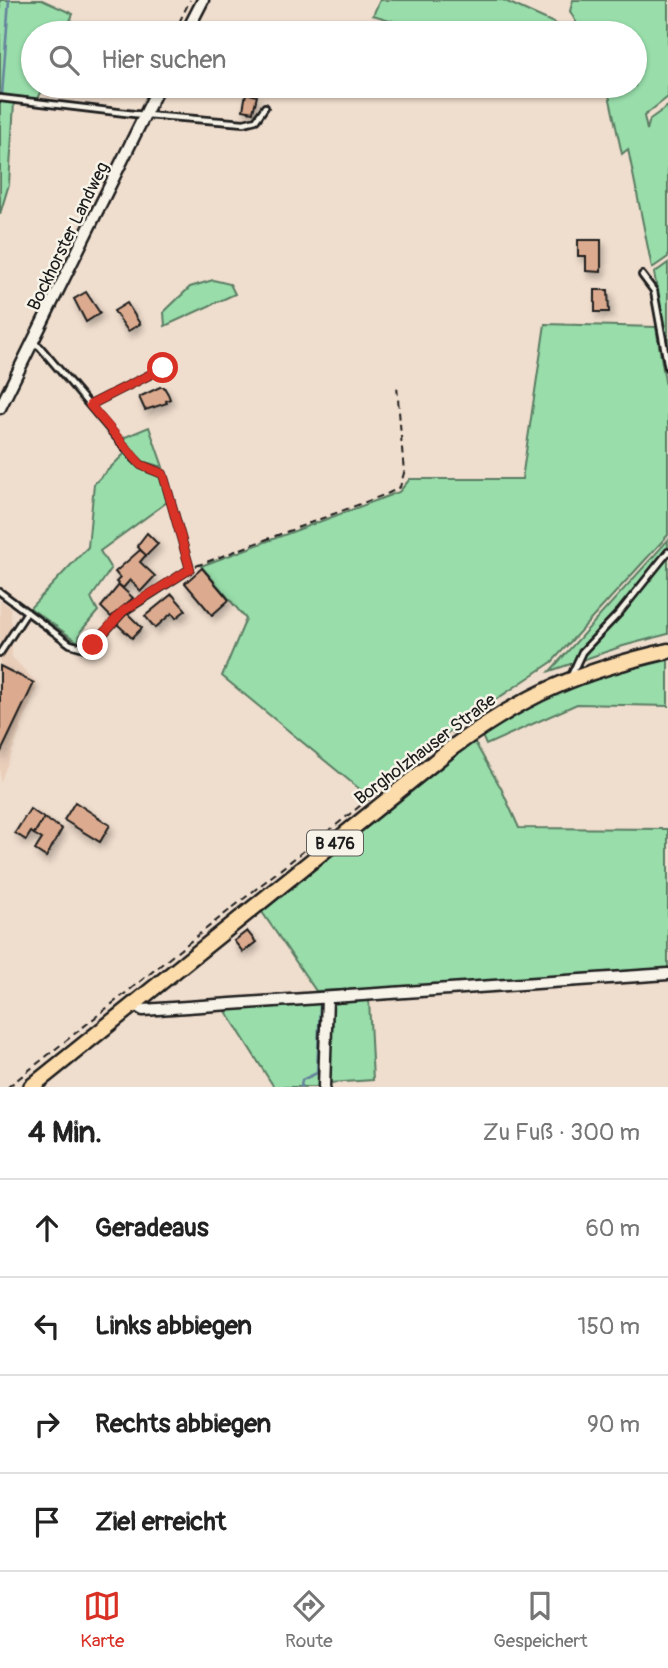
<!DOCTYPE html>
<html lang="de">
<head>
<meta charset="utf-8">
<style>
  :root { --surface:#fff; --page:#f6f6f6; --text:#222; --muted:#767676; --line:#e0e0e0; --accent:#d93025 }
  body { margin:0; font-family:Pangolin,sans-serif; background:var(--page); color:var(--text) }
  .stop { position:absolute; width:21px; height:21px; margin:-16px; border:5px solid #d93025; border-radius:50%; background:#fff }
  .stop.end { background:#d93025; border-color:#fff; box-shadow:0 2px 7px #0008 }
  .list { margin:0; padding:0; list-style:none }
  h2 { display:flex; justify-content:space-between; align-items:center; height:91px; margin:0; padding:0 28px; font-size:30px }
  h2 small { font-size:23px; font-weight:400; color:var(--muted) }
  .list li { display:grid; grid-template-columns:46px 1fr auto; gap:21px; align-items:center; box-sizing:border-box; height:98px; padding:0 28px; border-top:2px solid var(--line) }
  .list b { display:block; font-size:26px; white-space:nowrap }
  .list em { font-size:23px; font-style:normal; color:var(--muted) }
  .icon { flex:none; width:38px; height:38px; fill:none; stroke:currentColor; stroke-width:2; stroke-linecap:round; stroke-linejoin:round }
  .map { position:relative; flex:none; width:668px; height:1087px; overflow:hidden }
  .search { position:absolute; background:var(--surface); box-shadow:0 2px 5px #0004; left:21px; right:21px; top:21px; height:77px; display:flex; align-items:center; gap:18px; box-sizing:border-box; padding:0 24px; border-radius:38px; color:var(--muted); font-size:26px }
  .sheet { height:483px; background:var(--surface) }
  nav { display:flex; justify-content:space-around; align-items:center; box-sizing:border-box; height:98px; border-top:2px solid var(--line); background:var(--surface); font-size:19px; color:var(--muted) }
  nav a { display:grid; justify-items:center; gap:4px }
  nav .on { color:var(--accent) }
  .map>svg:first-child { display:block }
  .built { fill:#e9ceba }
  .green { fill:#98ddaa; stroke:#5a7c63; stroke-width:2 }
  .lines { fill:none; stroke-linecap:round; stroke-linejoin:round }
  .stream { stroke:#65839c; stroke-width:2.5 }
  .building { fill:#dcab8f; stroke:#1c1c1c; stroke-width:2; filter:url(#shadow) }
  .service-casing { stroke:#1c1c1c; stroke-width:10 }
  .minor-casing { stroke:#1c1c1c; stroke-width:15 }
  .primary-casing { stroke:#1c1c1c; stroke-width:19 }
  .path { stroke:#1c1c1c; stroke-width:2; stroke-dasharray:7 5; stroke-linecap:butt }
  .service { stroke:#f7f3e8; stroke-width:4.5 }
  .minor { stroke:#f7f3e8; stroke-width:10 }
  .primary { stroke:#fddcac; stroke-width:14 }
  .route { stroke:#d93025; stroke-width:9 }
  .labels { text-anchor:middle; stroke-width:5; stroke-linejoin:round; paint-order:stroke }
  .shield { fill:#f7f3e8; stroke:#5e5c59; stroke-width:2 }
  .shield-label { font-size:16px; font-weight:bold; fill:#1c1c1c }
  .street-label { font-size:18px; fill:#1c1c1c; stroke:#f7f3e8 }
</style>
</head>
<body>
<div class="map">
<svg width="668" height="1087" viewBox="0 0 668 1087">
  <defs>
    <filter id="shadow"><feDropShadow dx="3" dy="5" stdDeviation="3.5" flood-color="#0004"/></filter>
  </defs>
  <rect width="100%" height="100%" fill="#efddcd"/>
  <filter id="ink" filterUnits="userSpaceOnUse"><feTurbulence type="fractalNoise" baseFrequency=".0143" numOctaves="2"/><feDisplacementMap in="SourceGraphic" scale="14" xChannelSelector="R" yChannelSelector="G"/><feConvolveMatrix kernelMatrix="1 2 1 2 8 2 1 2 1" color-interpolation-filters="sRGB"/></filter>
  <g filter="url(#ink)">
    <!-- built -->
    <polygon class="built" points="0,600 11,608 12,657 38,684 0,783"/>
    <!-- green -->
    <g class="green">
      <polygon points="0,0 42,0 73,14 65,33 33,33 33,86 44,86 38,99 0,95"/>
      <polygon points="380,0 503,0 576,33 433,33 373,15"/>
      <polygon points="573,0 668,0 668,97 644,116 647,130 650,119 668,106 668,257 652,268 628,149 622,154 607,86 635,86 635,33 582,33 570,11"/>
      <polygon points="0,101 14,103 9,184 0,214"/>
      <polygon points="668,263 668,348 654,273"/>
      <polygon points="213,280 230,284 235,294 165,326 164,312 190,287"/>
      <polygon points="545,324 656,327 668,399 668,535 552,662 455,727 368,796 222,676 246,619 201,566 399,492 410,479 522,479"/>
      <polygon points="149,427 163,467 141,461 123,438"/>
      <polygon points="126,452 140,468 149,473 157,474 161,479 167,502 100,551 111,569 91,598 98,611 81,631 78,642 30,608 88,547 94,484"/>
      <polygon points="668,540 668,634 623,646 550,671"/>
      <polygon points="668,660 668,706 577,704 486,745 482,736 541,701 590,679"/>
      <polygon points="474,741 501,788 519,828 668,829 668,970 433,986 316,991 262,912"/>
      <polygon points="317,1000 324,1005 320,1087 274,1087 224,1008"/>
      <polygon points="369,1000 373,1080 329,1083 331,1004"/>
    </g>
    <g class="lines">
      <!-- stream -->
      <g class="stream">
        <polyline points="2,95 9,0"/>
        <polyline points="301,1087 302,1080 317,1073 320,1006"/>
      </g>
    </g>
    <!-- building -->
    <g class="building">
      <polygon points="246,93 257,96 253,112 243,110"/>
      <polygon points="578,240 601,240 601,272 586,271 586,256 578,256"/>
      <polygon points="595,290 608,290 609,312 595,312"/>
      <polygon points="86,292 100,313 86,322 74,299"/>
      <polygon points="127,303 140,324 128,331 114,311"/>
      <polygon points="160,387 164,387 168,394 170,399 166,401 167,403 145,410 139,397"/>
      <polygon points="147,533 158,544 146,556 137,546"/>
      <polygon points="140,550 146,555 140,562 155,576 141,591 130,580 123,588 116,582 120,578 115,572"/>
      <polygon points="202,568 229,600 212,615 185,583"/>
      <polygon points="119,585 133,598 111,617 101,607"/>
      <polygon points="172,594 186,610 176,618 172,613 155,628 145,616"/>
      <polygon points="127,613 142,628 132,638 116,623"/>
      <polygon points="0,666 34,683 0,754"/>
      <polygon points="75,802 110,825 100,842 64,820"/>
      <polygon points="30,809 44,818 34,834 31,832 26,840 15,833"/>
      <polygon points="44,818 62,829 46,857 35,850 42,839 34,834"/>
      <polygon points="247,931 256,942 243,952 234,941"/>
    </g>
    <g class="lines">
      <!-- service casing -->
      <g class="service-casing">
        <g id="service">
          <polyline points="0,98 134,114 244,123 256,120 265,107"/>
          <polyline points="642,275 654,291 668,368"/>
          <polyline points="90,405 163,368"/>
          <polyline points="0,592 70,644 84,648 93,645 123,612 190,569 163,474 141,465 134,458 40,347 34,343"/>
          <polyline points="0,653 27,612"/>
          <polyline points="570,678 582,652 620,612 668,552"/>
        </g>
      </g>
      <!-- minor casing -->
      <g class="minor-casing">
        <g id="minor">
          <polyline points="186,33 203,0"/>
          <polyline points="0,408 159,86"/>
          <polyline points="133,1004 143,1010 668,974"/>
          <polyline points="324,1087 327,998"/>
        </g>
      </g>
      <!-- primary casing -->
      <g class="primary-casing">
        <path id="primary" d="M31,1087L453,747C526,694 580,671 668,651"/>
      </g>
      <!-- path -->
      <g class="path">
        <polyline points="174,33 190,0"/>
        <polyline points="196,566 389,493 400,487 404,473 397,386"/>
        <polyline points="452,733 473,718"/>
        <polyline points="8,1087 420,758"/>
      </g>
      <!-- service -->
      <use href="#service" class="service"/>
      <!-- minor -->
      <use href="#minor" class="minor"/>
      <!-- primary -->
      <use href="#primary" class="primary"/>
    </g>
  </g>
  <g class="lines" filter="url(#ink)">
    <!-- route -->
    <polyline class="route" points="93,645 123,611 190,569 163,474 141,465 90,405 163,368"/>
  </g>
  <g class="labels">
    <!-- shield labels -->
    <rect class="shield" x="307" y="830.5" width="56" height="25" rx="5"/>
    <g class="shield-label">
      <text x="335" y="849">B 476</text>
    </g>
    <!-- street labels -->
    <g class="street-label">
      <text transform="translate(68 236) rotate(-64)" y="6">Bockhorster Landweg</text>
      <text transform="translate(425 749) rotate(-37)" y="6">Borgholzhauser Straße</text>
    </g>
  </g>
</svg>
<div class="stop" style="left:163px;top:368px"></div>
<div class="stop end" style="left:93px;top:645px"></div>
<div class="search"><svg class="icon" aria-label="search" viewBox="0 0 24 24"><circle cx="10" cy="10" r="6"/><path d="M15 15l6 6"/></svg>Hier suchen</div>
</div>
<section class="sheet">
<h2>4 Min.<small>Zu Fuß · 300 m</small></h2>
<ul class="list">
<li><svg class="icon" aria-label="ahead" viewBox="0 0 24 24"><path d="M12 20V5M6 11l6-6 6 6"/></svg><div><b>Geradeaus</b></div><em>60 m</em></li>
<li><svg class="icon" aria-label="left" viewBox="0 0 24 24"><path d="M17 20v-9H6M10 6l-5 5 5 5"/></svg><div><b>Links abbiegen</b></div><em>150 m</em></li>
<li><svg class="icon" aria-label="right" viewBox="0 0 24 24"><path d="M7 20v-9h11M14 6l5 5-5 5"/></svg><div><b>Rechts abbiegen</b></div><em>90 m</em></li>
<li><svg class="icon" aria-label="arrive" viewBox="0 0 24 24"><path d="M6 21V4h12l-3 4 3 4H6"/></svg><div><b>Ziel erreicht</b></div></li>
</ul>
</section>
<nav>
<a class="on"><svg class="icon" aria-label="map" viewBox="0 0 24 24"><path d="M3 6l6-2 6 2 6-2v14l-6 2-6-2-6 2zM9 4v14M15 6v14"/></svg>Karte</a>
<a><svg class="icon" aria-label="directions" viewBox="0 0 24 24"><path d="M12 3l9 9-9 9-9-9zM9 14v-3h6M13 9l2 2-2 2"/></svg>Route</a>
<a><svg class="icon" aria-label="saved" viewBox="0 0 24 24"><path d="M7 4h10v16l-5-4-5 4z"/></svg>Gespeichert</a>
</nav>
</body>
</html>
